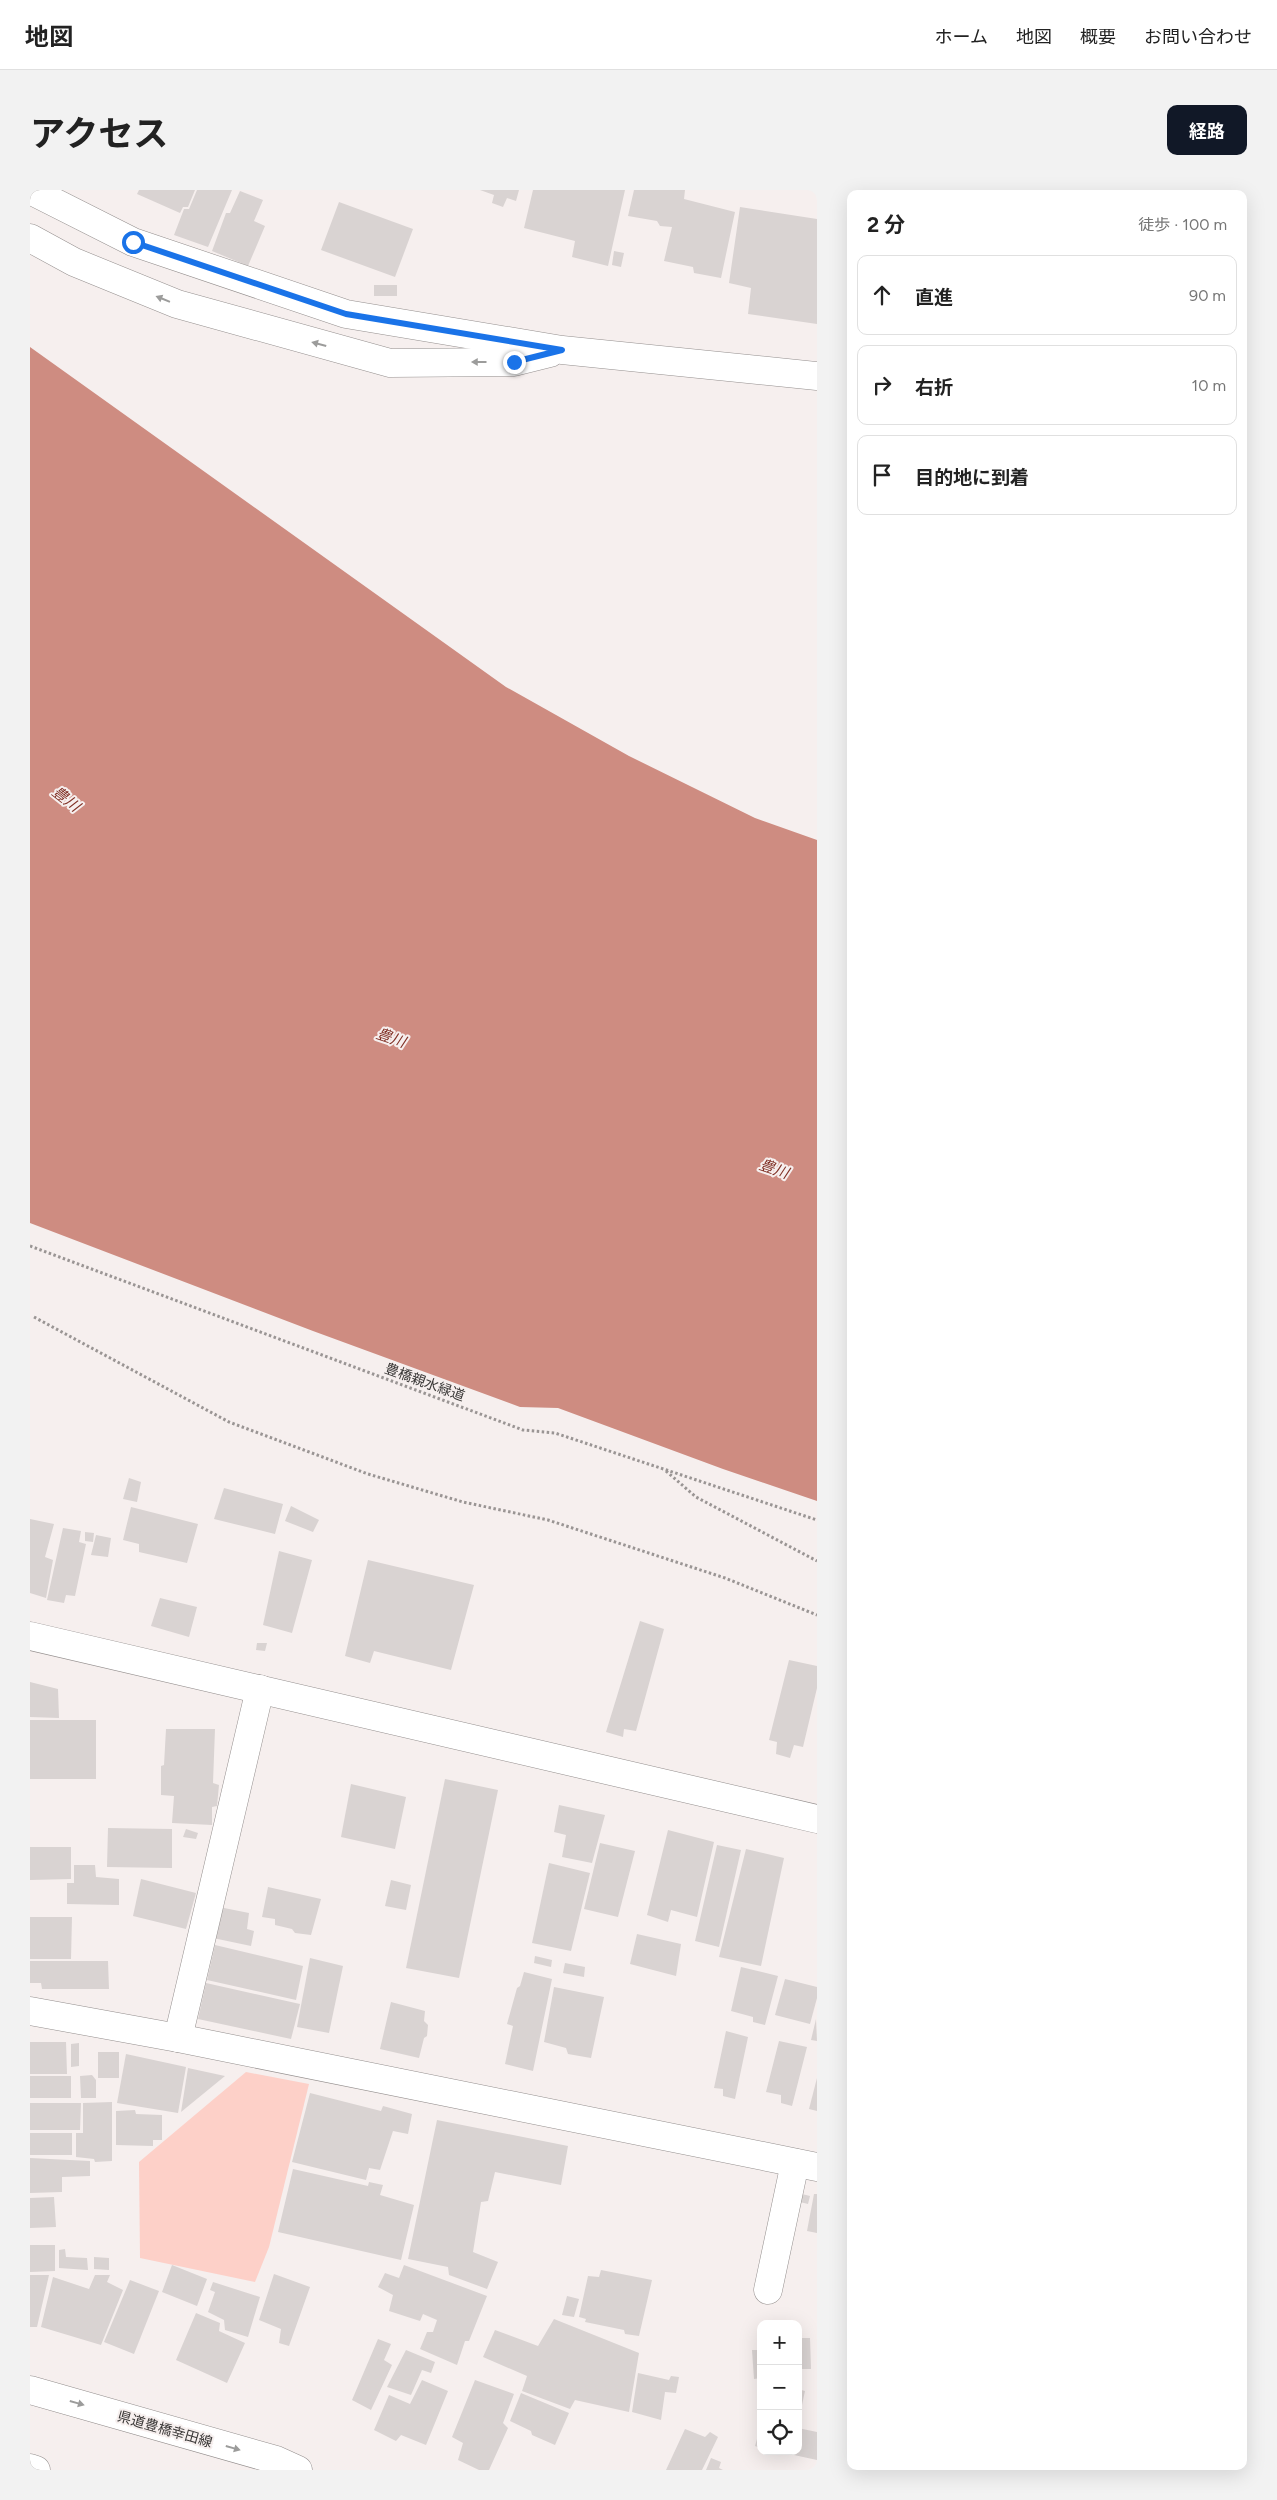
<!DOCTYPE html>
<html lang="ja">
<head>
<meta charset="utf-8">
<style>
  :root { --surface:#fff; --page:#f2f2f2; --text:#222; --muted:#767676; --line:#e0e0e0; --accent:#111827 }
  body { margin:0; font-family:Figtree,"Noto Sans JP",sans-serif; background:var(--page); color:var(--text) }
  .controls { position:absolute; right:15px; bottom:15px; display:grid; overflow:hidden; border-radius:10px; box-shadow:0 5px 20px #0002 }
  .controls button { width:45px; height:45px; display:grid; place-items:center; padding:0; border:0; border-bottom:1px solid var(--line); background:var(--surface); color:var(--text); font:25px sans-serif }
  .stop { position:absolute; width:15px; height:15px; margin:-11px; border:4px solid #1a73e8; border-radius:50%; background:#fff }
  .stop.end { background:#1a73e8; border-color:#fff; box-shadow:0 1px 5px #0008 }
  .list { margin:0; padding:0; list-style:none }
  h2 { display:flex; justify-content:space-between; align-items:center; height:65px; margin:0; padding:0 20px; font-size:21px }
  h2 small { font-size:16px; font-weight:400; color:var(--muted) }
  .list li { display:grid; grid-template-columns:32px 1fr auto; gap:15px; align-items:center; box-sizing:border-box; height:80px; margin:0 10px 10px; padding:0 10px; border:1px solid var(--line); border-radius:10px }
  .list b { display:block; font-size:19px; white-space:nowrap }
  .list em { font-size:16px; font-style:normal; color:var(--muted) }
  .icon { flex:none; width:28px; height:28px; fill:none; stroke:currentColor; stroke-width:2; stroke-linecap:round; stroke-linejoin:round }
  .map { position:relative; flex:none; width:787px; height:2280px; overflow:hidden; border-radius:10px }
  header { display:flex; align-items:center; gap:30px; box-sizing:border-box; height:70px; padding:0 25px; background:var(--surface); border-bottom:1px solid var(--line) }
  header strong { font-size:24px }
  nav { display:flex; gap:28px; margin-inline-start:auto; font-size:18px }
  .intro { display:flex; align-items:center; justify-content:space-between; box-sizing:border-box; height:120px; padding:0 30px }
  h1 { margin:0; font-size:35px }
  .button { padding:12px 22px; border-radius:10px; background:var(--accent); color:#fff; font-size:18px; font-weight:700 }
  main { display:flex; gap:30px; padding:0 30px }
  aside { flex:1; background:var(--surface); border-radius:10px; box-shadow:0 5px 20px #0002 }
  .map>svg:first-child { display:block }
  .green { fill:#fdd0c8 }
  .water { fill:#ce8c81 }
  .building { fill:#d9d3d2 }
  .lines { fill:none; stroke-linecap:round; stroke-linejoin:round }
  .street-casing { stroke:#948f8e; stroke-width:29 }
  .secondary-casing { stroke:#948f8e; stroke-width:29 }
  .path { stroke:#9a9594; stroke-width:3; stroke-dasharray:2.5 2.5; stroke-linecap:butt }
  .street { stroke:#fff; stroke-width:28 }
  .secondary { stroke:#fff; stroke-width:28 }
  .oneway { fill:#9c9c9b }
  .route { stroke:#1a73e8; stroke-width:6 }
  .labels { text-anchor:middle; stroke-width:4; stroke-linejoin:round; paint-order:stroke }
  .street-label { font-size:14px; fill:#3a3837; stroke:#f6efee }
  .water-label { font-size:15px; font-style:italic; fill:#803025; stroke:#f6efee }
</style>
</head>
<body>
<header>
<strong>地図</strong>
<nav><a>ホーム</a><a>地図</a><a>概要</a><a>お問い合わせ</a></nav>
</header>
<div class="intro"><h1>アクセス</h1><a class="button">経路</a></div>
<main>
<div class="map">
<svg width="787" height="2280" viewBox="0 0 787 2280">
  <rect width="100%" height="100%" fill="#f6efee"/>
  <!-- green -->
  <polygon class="green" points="216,1882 279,1894 239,2057 225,2092 110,2068 109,1972"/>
  <!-- water -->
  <polygon class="water" points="0,157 476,497 599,566 725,628 787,650 787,1311 693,1279 528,1218 490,1217 283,1141 0,1033"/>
  <!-- building -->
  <g class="building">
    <polygon points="109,0 165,0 158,17 153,17 150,23 107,4"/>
    <polygon points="167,0 202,0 178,57 144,45 154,19 159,19"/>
    <polygon points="450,0 489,0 486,11 477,8 473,17 462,13 464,5"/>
    <polygon points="503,0 595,0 578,76 542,67 545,51 494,38"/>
    <polygon points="604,0 655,0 654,9 705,22 691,88 664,83 663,77 634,71 642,37 630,36 627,31 598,26"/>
    <polygon points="210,1 233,10 224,31 235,36 218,76 182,61 196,23 200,23"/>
    <polygon points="309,12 383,39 365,87 291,60"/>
    <polygon points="710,17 787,29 787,134 718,124 721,98 699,93"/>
    <polygon points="584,61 594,63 591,77 582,75"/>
    <rect x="344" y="95" width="23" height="11"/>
    <polygon points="99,1288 111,1292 107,1312 93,1309"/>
    <polygon points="194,1298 253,1314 245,1344 184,1329"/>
    <polygon points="261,1316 289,1330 283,1342 255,1331"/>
    <polygon points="101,1317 168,1334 157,1373 109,1362 109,1354 93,1350"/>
    <polygon points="0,1329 24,1334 15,1367 23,1370 16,1408 0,1403"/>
    <polygon points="33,1338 51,1341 49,1352 56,1354 45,1406 36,1405 34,1413 17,1410"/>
    <polygon points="55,1342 64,1343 63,1352 55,1351"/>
    <polygon points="66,1345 81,1348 78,1367 61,1365"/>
    <polygon points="249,1361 282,1370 262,1443 233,1435"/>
    <polygon points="338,1370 444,1395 421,1480 344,1461 340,1473 315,1466"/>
    <polygon points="130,1408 167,1417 159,1447 121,1436"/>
    <polygon points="610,1431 634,1439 606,1541 594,1539 593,1547 576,1542"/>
    <polygon points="227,1453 237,1453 235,1461 226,1460"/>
    <polygon points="759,1470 787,1476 787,1498 773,1557 764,1555 760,1568 746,1564 747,1552 739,1550"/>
    <polygon points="0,1492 28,1499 29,1528 0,1527"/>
    <rect x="0" y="1530" width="66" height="59"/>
    <polygon points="136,1539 185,1539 183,1593 189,1595 187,1616 182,1617 182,1635 142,1633 144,1606 131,1605 131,1576 134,1575"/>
    <polygon points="415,1589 468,1600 429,1788 376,1778"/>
    <polygon points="321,1594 376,1607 365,1659 311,1647"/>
    <polygon points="529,1615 575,1625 562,1673 532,1667 536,1645 524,1642"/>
    <polygon points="78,1638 142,1639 142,1678 77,1677"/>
    <polygon points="156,1639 168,1643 166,1649 153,1647"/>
    <polygon points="638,1640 684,1652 667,1727 641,1720 638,1732 617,1725"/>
    <polygon points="570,1653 605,1661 588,1727 554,1719"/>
    <polygon points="687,1655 711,1660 689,1757 665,1751"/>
    <polygon points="0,1657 41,1657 41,1689 0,1690"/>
    <polygon points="716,1659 754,1668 731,1776 689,1767"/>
    <polygon points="519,1673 560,1683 541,1761 502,1753"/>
    <polygon points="44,1675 65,1675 66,1687 89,1689 89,1715 37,1714 37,1693 44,1693"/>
    <polygon points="111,1689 166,1703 156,1739 103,1726"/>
    <polygon points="361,1690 381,1695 376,1720 355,1716"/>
    <polygon points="238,1697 291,1709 281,1745 265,1743 262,1739 245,1735 245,1729 232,1727"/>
    <polygon points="189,1717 219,1723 217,1739 224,1741 221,1756 183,1748"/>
    <polygon points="0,1727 42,1727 41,1769 0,1769"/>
    <polygon points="607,1744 651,1754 646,1786 600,1774"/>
    <polygon points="185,1755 273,1776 266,1810 177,1790"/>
    <polygon points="505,1766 522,1770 521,1777 504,1773"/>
    <polygon points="280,1768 313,1776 299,1843 267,1837"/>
    <polygon points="0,1771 78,1771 79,1799 12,1799 11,1793 0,1793"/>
    <polygon points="535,1773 555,1777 554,1787 533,1783"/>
    <polygon points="711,1777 748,1786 735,1835 723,1832 723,1827 701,1821"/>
    <polygon points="494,1782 522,1789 503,1881 475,1874 483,1836 477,1834 487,1798 490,1796"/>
    <polygon points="755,1789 787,1797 787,1808 780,1834 745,1825"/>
    <polygon points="176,1793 270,1814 261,1849 168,1829"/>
    <polygon points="524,1797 574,1807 561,1868 538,1864 536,1858 514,1852"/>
    <polygon points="361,1812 395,1821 394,1831 398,1835 397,1846 394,1848 389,1868 350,1859"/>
    <polygon points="786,1829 787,1851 781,1850"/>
    <polygon points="696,1841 718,1847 705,1909 693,1906 693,1899 684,1898"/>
    <polygon points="749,1851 777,1857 762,1916 751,1913 751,1905 736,1902"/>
    <polygon points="0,1852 36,1852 37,1884 0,1884"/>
    <polygon points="49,1853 49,1876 41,1877 41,1854"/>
    <rect x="68" y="1862" width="21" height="26"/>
    <polygon points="96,1864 156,1877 148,1923 87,1913"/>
    <polygon points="158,1878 195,1886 151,1922"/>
    <polygon points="62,1885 66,1890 66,1908 51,1908 50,1886"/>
    <rect x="0" y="1886" width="41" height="22"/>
    <polygon points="787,1888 787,1921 779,1919"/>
    <polygon points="280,1903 351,1921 353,1916 382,1924 378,1944 363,1941 350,1980 339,1978 336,1990 262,1972"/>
    <polygon points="82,1912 82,1971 65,1972 64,1969 46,1967 46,1943 53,1943 53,1913"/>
    <polygon points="0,1913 51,1913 50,1940 0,1940"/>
    <polygon points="105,1920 106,1924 132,1925 132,1950 123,1950 123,1956 86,1955 86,1921"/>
    <polygon points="407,1930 538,1956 531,1995 465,1982 458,2011 451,2012 443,2062 468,2072 457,2099 419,2085 418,2077 378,2069"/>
    <rect x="0" y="1943" width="42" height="22"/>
    <polygon points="0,1968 60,1971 60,1986 32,1987 32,2002 0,2003"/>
    <polygon points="263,1979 338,1996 339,1992 353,1995 350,2005 384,2015 371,2070 248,2042"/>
    <polygon points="772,2004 780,2006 778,2014 770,2012"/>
    <polygon points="784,2004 787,2004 787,2043 777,2041"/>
    <polygon points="24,2007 26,2037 0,2038 0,2008"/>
    <polygon points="0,2055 25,2055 25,2081 0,2082"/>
    <polygon points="35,2059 36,2067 57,2068 58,2080 29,2078 29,2060"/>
    <polygon points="64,2067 79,2068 79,2080 64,2079"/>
    <polygon points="142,2075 177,2089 167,2116 132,2102"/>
    <polygon points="374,2075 457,2106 439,2151 435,2151 427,2175 390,2159 397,2142 403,2142 407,2130 393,2124 390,2131 359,2121 363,2105 348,2097 355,2083 369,2088"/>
    <polygon points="571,2080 622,2090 609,2146 595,2144 594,2140 555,2132 556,2129 549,2127 558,2086 569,2087"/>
    <polygon points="244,2084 280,2097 259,2156 249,2153 251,2139 229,2130"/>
    <polygon points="0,2085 19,2085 7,2137 0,2137"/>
    <polygon points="65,2085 80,2085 77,2092 93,2100 71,2155 11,2137 23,2087 59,2099"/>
    <polygon points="100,2090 129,2101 104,2164 74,2152"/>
    <polygon points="183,2092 230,2107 218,2147 195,2140 194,2130 178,2122 185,2102 180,2100"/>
    <polygon points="537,2106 549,2109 544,2127 532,2125"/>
    <polygon points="166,2123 190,2133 189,2141 215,2153 197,2193 146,2170"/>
    <polygon points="524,2129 609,2163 599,2222 545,2210 540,2219 492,2201 497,2186 453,2167 465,2140 508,2156"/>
    <polygon points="768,2148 780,2148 781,2179 768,2179"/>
    <polygon points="348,2149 361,2154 354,2170 362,2175 341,2220 322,2210"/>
    <polygon points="376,2160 405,2172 401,2183 392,2180 381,2205 357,2197"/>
    <polygon points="722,2160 731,2160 731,2188 724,2189"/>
    <polygon points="608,2183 639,2190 641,2186 649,2187 646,2203 635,2202 631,2230 602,2222"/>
    <polygon points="392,2190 418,2201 396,2255 371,2245 366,2251 344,2240 359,2205 380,2214"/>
    <polygon points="445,2190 484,2204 473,2233 478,2238 459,2280 449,2280 428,2270 433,2253 422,2247"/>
    <polygon points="768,2199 775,2201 769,2229 768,2228"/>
    <polygon points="491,2203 539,2223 525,2255 502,2245 501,2241 480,2231"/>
    <polygon points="731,2235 731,2258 725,2256"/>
    <polygon points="768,2238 787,2242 787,2270 750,2262 768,2261"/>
    <polygon points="655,2239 675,2247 680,2242 688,2247 672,2280 636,2280"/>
    <polygon points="681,2268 691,2272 689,2278 693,2280 676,2280"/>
  </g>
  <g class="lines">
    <!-- street casing -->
    <g class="street-casing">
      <g id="street">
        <polyline points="0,0 103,52 316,124 532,160 787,186"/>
        <polyline points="0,48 44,72 147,114 360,173 484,172 520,163"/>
        <polyline points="738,2100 765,1973"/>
      </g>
    </g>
    <!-- secondary casing -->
    <g class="secondary-casing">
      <g id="secondary">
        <polyline points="0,1446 787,1629"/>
        <polyline points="0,1821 148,1848 787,1977"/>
        <polyline points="148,1848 230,1499"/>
        <polyline points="0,2200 246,2270 268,2280"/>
        <polyline points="0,2278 6,2280"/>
      </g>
    </g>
    <!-- path -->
    <g class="path">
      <polyline points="0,1056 493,1240 525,1243 787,1330"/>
      <polyline points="4,1127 199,1232 338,1284 433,1312 518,1330 695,1388 787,1425"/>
      <polyline points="636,1281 666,1307 787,1371"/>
    </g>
    <!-- street -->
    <use href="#street" class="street"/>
    <!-- secondary -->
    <use href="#secondary" class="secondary"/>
  </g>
  <!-- one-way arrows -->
  <defs><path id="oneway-solid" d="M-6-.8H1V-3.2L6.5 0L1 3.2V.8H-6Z" transform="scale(1.25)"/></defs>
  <g class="oneway">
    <use href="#oneway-solid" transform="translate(133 109) rotate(-158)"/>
    <use href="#oneway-solid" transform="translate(289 154) rotate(-165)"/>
    <use href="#oneway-solid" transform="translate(449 172) rotate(180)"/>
    <use href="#oneway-solid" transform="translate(47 2213) rotate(16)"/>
    <use href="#oneway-solid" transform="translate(203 2258) rotate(16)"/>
  </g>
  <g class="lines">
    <!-- route -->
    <polyline class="route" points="103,52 316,124 532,160 484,172"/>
  </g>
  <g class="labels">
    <!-- street labels -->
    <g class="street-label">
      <text transform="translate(395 1192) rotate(20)" y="5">豊橋親水緑道</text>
      <text transform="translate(135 2239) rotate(16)" y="5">県道豊橋幸田線</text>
    </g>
    <!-- water labels -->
    <g class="water-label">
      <text transform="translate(36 609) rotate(38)" y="5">豊川</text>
      <text transform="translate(361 848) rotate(19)" y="5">豊川</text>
      <text transform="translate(744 979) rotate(19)" y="5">豊川</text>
    </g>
  </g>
</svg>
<div class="controls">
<button>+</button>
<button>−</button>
<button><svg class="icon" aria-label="locate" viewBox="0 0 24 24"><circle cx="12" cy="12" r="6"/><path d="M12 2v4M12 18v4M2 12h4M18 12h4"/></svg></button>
</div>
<div class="stop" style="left:103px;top:52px"></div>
<div class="stop end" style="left:484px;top:172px"></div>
</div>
<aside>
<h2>2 分<small>徒歩 · 100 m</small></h2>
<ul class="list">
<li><svg class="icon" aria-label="ahead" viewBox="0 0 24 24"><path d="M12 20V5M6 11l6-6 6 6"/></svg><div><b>直進</b></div><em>90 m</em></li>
<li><svg class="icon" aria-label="right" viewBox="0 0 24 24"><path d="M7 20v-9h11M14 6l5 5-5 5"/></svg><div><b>右折</b></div><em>10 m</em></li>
<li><svg class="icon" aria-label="arrive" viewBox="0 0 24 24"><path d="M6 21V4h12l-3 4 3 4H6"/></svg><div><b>目的地に到着</b></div></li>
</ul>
</aside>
</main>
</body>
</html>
